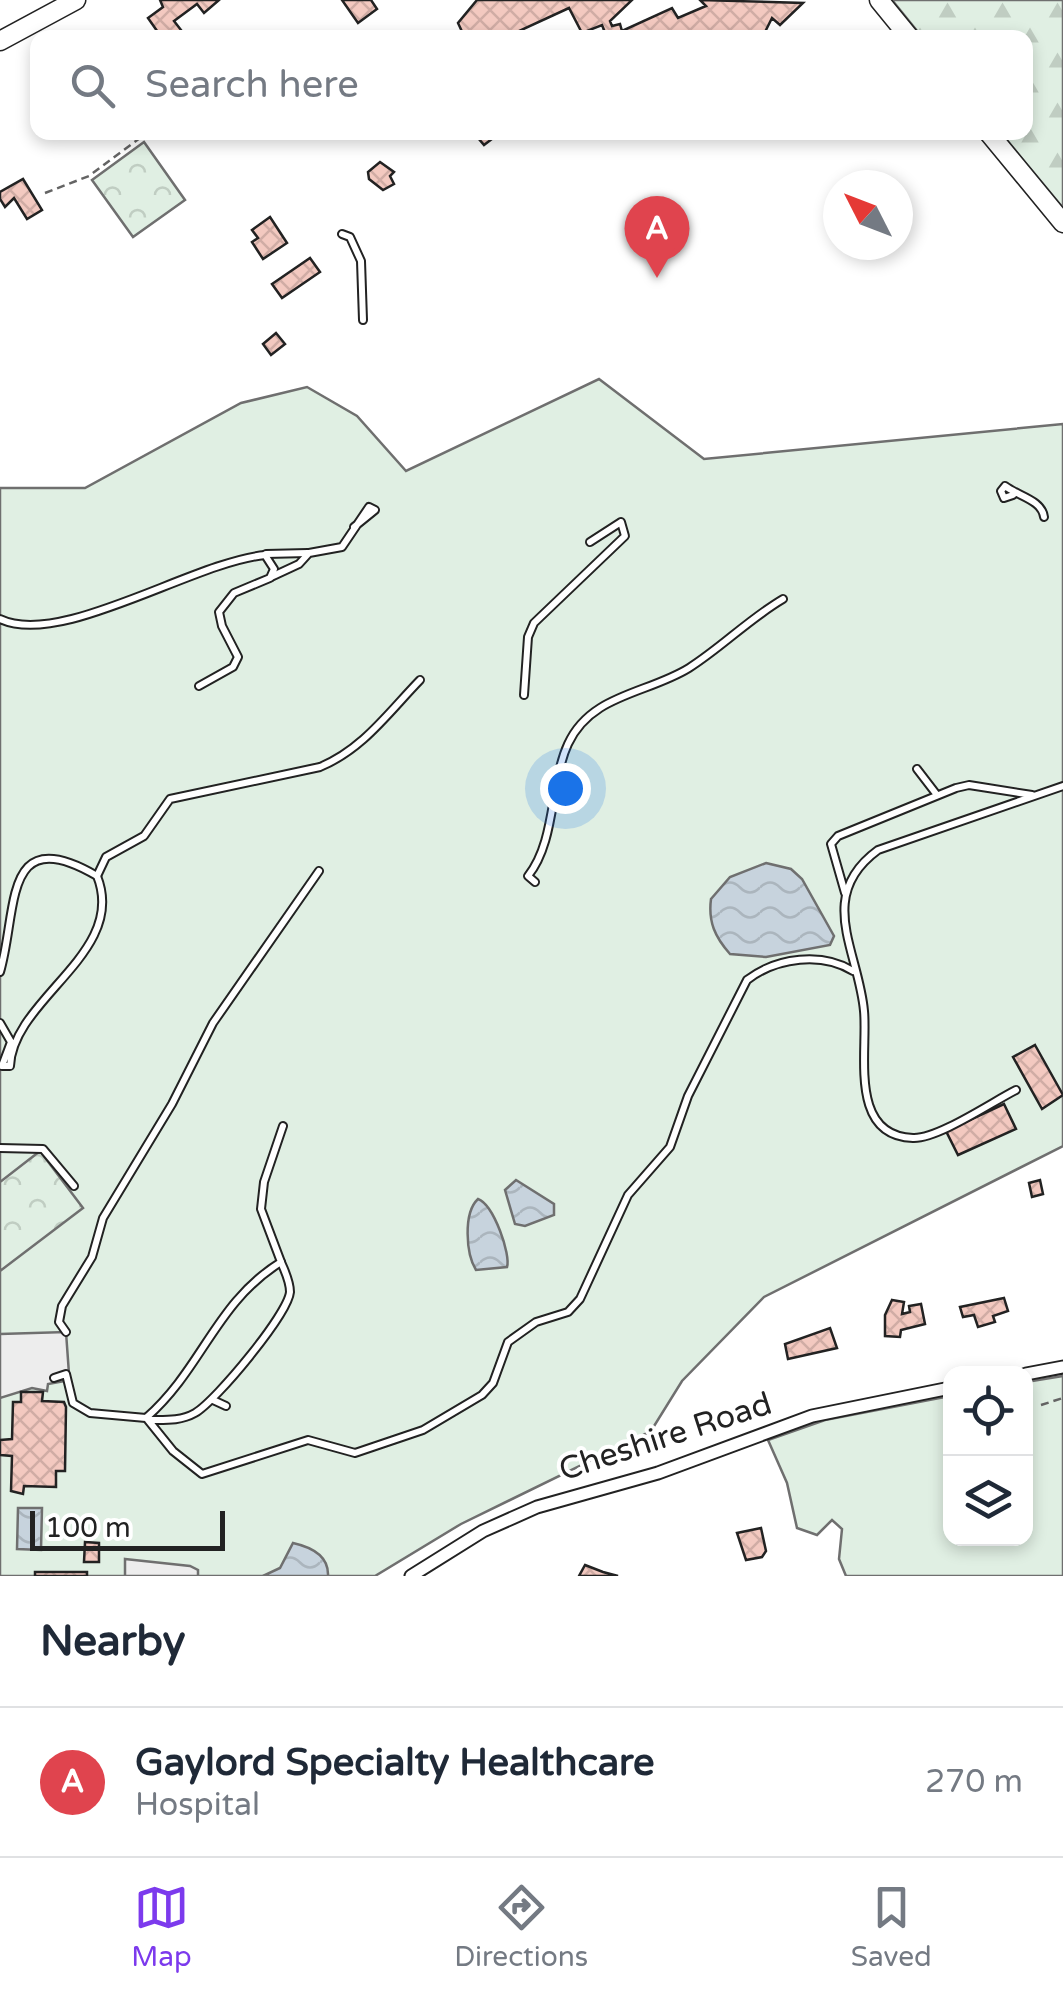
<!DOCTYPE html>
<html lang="en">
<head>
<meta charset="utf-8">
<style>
  :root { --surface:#fff; --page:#f2f2f3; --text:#1f2937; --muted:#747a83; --line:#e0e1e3; --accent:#7c3aed }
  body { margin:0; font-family:"Varela Round",sans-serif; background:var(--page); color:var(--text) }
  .controls { position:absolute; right:30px; bottom:30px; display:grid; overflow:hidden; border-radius:20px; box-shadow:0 5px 15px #0003 }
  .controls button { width:90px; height:90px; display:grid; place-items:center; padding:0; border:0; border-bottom:2px solid var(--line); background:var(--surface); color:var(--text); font:50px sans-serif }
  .compass { position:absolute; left:823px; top:170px; width:90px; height:90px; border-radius:50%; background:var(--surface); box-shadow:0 5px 15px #0003; rotate:312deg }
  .scale { position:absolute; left:30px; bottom:25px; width:195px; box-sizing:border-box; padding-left:10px; border:5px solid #222; border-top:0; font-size:28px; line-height:35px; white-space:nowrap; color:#222; -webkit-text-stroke:8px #fff; paint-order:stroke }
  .you { position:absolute; left:565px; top:788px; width:35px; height:35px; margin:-25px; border:8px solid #fff; border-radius:50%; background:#1a73e8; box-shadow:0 0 0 15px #1a73e833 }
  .badge { display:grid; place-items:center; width:65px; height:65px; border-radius:50%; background:var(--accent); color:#fff; font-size:32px; font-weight:700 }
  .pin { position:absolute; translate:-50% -82px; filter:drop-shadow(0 2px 5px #0008) }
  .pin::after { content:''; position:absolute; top:52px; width:35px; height:30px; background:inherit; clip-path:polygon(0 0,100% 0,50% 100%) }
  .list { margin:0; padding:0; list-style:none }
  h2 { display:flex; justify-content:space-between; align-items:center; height:130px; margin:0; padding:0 40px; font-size:42px }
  h2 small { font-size:32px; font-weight:400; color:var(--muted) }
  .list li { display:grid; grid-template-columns:65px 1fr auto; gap:30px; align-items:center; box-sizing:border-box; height:150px; padding:0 40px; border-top:2px solid var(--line) }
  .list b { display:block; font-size:38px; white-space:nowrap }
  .list p { margin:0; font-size:32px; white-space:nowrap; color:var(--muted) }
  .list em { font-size:32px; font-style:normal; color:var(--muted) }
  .icon { flex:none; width:55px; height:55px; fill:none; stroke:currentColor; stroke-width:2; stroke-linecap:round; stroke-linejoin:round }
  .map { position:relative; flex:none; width:1063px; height:1576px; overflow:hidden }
  .search { position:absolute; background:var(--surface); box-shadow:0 5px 15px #0003; left:30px; right:30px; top:30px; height:110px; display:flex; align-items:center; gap:25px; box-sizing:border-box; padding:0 35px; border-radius:20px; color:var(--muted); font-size:38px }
  .sheet { height:280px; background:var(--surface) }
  nav { display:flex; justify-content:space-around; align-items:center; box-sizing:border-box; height:140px; border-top:2px solid var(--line); background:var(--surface); font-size:28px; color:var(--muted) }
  nav a { display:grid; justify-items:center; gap:5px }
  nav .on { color:var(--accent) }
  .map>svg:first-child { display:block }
  .green { fill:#e0efe3; stroke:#6f6f6f; stroke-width:2.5 }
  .forest { fill:url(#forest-firs); stroke:#6f6f6f; stroke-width:2.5 }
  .park { fill:url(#park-crowns); stroke:#6f6f6f; stroke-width:2.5 }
  .parking { fill:#ededed; stroke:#6f6f6f; stroke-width:2.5 }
  .water { fill:url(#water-waves); stroke:#6f6f6f; stroke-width:2.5 }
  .building { fill:url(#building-cross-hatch); stroke:#222; stroke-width:2.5 }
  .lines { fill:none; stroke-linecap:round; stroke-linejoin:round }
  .lane-casing { stroke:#222; stroke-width:10 }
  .street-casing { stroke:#222; stroke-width:15 }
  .secondary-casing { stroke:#222; stroke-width:21 }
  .path { stroke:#646464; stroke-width:2.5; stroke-dasharray:8 5; stroke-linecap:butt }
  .lane { stroke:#fff; stroke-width:6 }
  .street { stroke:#fff; stroke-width:11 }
  .secondary { stroke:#fff; stroke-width:18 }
  .labels { text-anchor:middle; stroke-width:8; stroke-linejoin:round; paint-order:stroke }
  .street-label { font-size:32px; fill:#222; stroke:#fff }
</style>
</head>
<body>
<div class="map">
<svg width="1063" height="1576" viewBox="0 0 1063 1576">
  <defs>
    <pattern id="forest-firs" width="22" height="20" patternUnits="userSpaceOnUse" patternTransform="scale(2.5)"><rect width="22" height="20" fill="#e0efe3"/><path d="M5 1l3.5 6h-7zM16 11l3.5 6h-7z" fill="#c0cdc2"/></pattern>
    <pattern id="park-crowns" width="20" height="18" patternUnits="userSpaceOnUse" patternTransform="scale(2.5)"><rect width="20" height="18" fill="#e0efe3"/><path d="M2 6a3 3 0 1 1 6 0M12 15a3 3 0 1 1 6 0" fill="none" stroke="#c0cdc2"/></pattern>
    <pattern id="water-waves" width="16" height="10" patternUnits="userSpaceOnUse" patternTransform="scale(2.5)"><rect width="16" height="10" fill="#c7d3dd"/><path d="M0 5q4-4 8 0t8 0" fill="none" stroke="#abb5bd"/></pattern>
    <pattern id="building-cross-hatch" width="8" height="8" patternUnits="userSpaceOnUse" patternTransform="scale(2.5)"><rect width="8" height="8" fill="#f3c9c0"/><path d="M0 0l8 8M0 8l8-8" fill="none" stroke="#d0aca5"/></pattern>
  </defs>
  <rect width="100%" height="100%" fill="#fff"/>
  <!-- green -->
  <g class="green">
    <polygon points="599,379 704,459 1063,424 1063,1146 764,1297 682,1381 651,1431 461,1524 375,1576 0,1576 0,488 85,488 241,403 307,387 357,416 406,471"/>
    <polygon points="1063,1376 1063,1576 846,1576 839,1559 842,1529 832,1520 817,1535 797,1528 787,1483 768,1440 825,1420 950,1396 950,1538 1026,1538 1026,1382"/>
  </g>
  <!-- forest -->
  <polygon class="forest" points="892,0 1063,0 1063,208 1001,133 1026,132 1026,38 922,37"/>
  <!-- park -->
  <g class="park">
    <polygon points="144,142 185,200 133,237 92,180"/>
    <polygon points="40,1151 83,1208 0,1271 0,1182"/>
  </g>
  <!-- parking -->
  <g class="parking">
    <polygon points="66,1332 69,1374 64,1381 48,1384 47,1391 32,1388 0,1398 0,1334"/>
    <polygon points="125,1559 190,1566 198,1570 198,1576 125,1576"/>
  </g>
  <!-- water -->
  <g class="water">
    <path d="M766,863L791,869L802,879L834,936L830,945L766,957L730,954C715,937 708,922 711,899L730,877Z"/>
    <polygon points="516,1180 554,1204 554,1215 525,1226 515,1224 505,1190"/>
    <path d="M478,1199C494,1205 511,1255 507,1267L476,1270C466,1254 463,1213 478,1199Z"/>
    <polygon points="18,1508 42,1508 41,1550 17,1549"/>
    <path d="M293,1543C311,1547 329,1556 328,1576H263L280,1568Z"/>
  </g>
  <!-- building -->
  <g class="building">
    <polygon points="219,0 204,13 197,4 174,21 181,30 171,38 162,38 148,18 163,7 160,0"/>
    <polygon points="342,0 371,0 377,9 358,23"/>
    <polygon points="477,0 632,0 610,21 612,26 620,24 622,31 672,8 678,18 706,6 700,0 803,3 780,25 772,18 762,38 595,38 604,30 602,25 582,33 569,8 504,38 465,38 458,23"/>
    <polygon points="473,132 501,132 484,145"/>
    <polygon points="380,162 394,172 390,176 394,184 383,190 369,179 368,172"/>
    <polygon points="23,179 42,210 27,219 14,198 5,207 0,199 0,192"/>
    <polygon points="270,217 287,243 263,259 252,242 258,238 252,230"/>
    <polygon points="310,258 320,272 282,298 272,284"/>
    <polygon points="276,333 285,344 271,355 263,344"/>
    <polygon points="1035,1045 1063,1095 1042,1109 1013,1057"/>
    <polygon points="1004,1104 1016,1129 958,1155 946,1131"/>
    <polygon points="1040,1180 1043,1194 1032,1197 1029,1183"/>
    <polygon points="1004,1298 1008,1311 993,1316 995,1322 978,1327 974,1315 963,1317 960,1307"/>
    <polygon points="892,1300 904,1302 902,1314 910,1312 909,1306 921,1304 925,1324 901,1330 900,1337 885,1336 885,1315"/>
    <polygon points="830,1328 837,1348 788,1359 785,1344"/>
    <polygon points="21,1392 43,1392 42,1401 64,1402 66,1407 65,1471 56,1471 56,1487 24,1486 23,1494 11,1491 12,1456 0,1455 0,1440 12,1439 13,1402 21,1402"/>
    <polygon points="761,1528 766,1551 762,1557 746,1560 737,1533"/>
    <polygon points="85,1542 99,1543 99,1562 84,1562"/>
    <polygon points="585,1565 603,1572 618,1576 579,1576"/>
    <rect x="35" y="1572" width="52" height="4"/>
  </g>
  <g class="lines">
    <!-- lane casing -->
    <g class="lane-casing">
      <g id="lane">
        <polyline points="342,234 350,237 361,261 363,320"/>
        <path d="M1013,495L1004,498L1001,491L1005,486C1018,496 1042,500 1044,517"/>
        <polyline points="266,554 308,553"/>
        <polyline points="271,577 299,564 309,553 342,547 369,507 375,510 354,527"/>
        <path d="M0,619C61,648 193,562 265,555L274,569L270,578L234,593L219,612L222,626L238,657L233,667L199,686"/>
        <polyline points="524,695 528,637 534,623 625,536 621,522 590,542"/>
        <polyline points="917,769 937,795"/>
        <path d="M97,876L106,857L144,836L170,799L320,767C363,749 388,713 420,680"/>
        <path d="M535,882L528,876C556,841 550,783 568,744C591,694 647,694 689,668C722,647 749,619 783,599"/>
        <polyline points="845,893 831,844 838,836 956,788 969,785 1032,795"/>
        <path d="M0,972C18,911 2,820 97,876C128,953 13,998 10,1066H2L11,1042L0,1023"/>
        <path d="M1016,1090C992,1102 938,1139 913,1138C848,1136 868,1051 864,1011C859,952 815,896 878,850L1063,786"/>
        <polyline points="0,1148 43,1149 74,1186"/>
        <polyline points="66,1332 59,1322 62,1306 92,1257 103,1218 172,1104 213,1023 319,871"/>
        <path d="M54,1378L66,1374L73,1403L90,1413L146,1418C203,1368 215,1303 281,1262L261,1209L264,1182L283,1126"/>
        <polyline points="213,1400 226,1406"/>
        <path d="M148,1420L173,1451L202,1474L308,1440L355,1453L423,1430L482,1395L493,1383L508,1342L536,1322L568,1312L580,1299L628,1195L670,1147L688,1096L747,980C777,957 822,952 853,971"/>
        <path d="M150,1420C166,1420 181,1421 195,1413C216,1401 288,1314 290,1292C290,1281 285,1272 281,1262"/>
      </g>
    </g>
    <!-- street casing -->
    <g class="street-casing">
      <g id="street">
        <polyline points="1026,1374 1063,1367"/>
        <polyline points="411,1576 483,1531 537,1507 658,1473 812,1416 950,1388"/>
      </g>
    </g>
    <!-- secondary casing -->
    <g class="secondary-casing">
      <g id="secondary">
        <polyline points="879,0 910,38"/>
        <polyline points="0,41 76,0"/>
        <polyline points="988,132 1063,223"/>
      </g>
    </g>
    <!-- path -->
    <g class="path">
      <polyline points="45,193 89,176 148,132"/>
      <polyline points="1041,1405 1063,1398"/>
    </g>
    <!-- lane -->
    <use href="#lane" class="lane"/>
    <!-- street -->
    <use href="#street" class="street"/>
    <!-- secondary -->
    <use href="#secondary" class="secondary"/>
  </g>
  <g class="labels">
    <!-- street labels -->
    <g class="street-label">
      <text transform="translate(665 1436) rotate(-18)" y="11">Cheshire Road</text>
    </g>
  </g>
</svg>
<div class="controls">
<button><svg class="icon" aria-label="locate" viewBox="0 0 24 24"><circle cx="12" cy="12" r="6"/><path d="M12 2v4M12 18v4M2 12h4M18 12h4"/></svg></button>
<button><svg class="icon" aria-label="layers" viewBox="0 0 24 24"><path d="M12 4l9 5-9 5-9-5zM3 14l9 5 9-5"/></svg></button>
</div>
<svg class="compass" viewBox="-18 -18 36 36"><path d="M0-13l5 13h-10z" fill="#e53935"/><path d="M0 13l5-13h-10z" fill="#747a83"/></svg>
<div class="scale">100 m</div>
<div class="you"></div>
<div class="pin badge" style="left:657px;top:278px;background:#e0444e">A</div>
<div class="search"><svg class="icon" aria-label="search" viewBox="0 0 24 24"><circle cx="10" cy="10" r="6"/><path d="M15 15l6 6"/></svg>Search here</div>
</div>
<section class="sheet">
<h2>Nearby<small></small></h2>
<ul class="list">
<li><span class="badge" style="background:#e0444e">A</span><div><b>Gaylord Specialty Healthcare</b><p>Hospital</p></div><em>270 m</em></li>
</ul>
</section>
<nav>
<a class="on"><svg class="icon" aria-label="map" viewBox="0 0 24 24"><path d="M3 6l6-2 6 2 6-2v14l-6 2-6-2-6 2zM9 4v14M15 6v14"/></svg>Map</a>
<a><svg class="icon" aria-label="directions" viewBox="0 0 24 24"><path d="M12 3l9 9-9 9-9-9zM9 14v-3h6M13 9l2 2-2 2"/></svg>Directions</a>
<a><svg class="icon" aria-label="saved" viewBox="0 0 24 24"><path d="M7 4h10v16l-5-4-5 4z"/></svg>Saved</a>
</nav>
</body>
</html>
